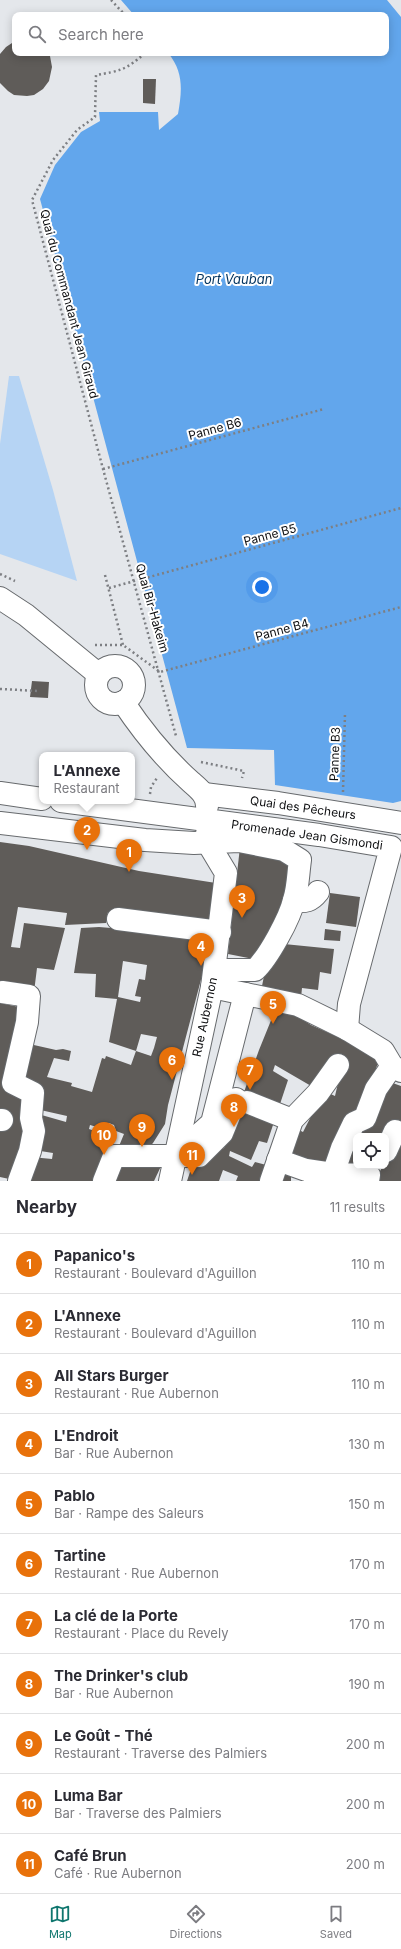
<!DOCTYPE html>
<html lang="en">
<head>
<meta charset="utf-8">
<style>
  :root { --surface:#fff; --page:#f7f7f7; --text:#2b2b33; --muted:#7c7c81; --line:#e1e1e2; --accent:#0f766e }
  body { margin:0; font-family:Inter,sans-serif; background:var(--page); color:var(--text) }
  .controls { position:absolute; right:12px; bottom:12px; display:grid; overflow:hidden; border-radius:8px; box-shadow:0 2px 10px #0003 }
  .controls button { width:36px; height:36px; display:grid; place-items:center; padding:0; border:0; border-bottom:1px solid var(--line); background:var(--surface); color:var(--text); font:20px sans-serif }
  .you { position:absolute; left:262px; top:587px; width:14px; height:14px; margin:-10px; border:3px solid #fff; border-radius:50%; background:#1a73e8; box-shadow:0 0 0 6px #1a73e833 }
  .badge { display:grid; place-items:center; width:26px; height:26px; border-radius:50%; background:var(--accent); color:#fff; font-size:13px; font-weight:700 }
  .pin { position:absolute; translate:-50% -33px; filter:drop-shadow(0 1px 2px #0008) }
  .pin::after { content:''; position:absolute; top:21px; width:14px; height:12px; background:inherit; clip-path:polygon(0 0,100% 0,50% 100%) }
  .popup { position:absolute; left:39px; top:752px; width:96px; height:52px; box-sizing:border-box; display:grid; place-content:center; border-radius:8px; background:var(--surface); filter:drop-shadow(0 1px 3px #0005); font-size:13px; white-space:nowrap; color:var(--muted) }
  .popup b { font-size:15px; color:var(--text) }
  .popup::after { content:''; position:absolute; left:50%; top:100%; margin-left:-8px; border:8px solid transparent; border-top-color:var(--surface) }
  .list { margin:0; padding:0; list-style:none }
  h2 { display:flex; justify-content:space-between; align-items:center; height:52px; margin:0; padding:0 16px; font-size:17px }
  h2 small { font-size:13px; font-weight:400; color:var(--muted) }
  .list li { display:grid; grid-template-columns:26px 1fr auto; gap:12px; align-items:center; box-sizing:border-box; height:60px; padding:0 16px; border-top:1px solid var(--line) }
  .list b { display:block; font-size:15px; white-space:nowrap }
  .list p { margin:0; font-size:13px; white-space:nowrap; color:var(--muted) }
  .list em { font-size:13px; font-style:normal; color:var(--muted) }
  .icon { flex:none; width:22px; height:22px; fill:none; stroke:currentColor; stroke-width:2; stroke-linecap:round; stroke-linejoin:round }
  .map { position:relative; flex:none; width:401px; height:1181px; overflow:hidden }
  .search { position:absolute; background:var(--surface); box-shadow:0 2px 10px #0003; left:12px; right:12px; top:12px; height:44px; display:flex; align-items:center; gap:10px; box-sizing:border-box; padding:0 14px; border-radius:8px; color:var(--muted); font-size:15px }
  .sheet { height:712px; background:var(--surface) }
  nav { display:flex; justify-content:space-around; align-items:center; box-sizing:border-box; height:56px; border-top:1px solid var(--line); background:var(--surface); font-size:11px; color:var(--muted) }
  nav a { display:grid; justify-items:center; gap:2px }
  nav .on { color:var(--accent) }
  .map>svg:first-child { display:block }
  .green { fill:#b6d4f4 }
  .water { fill:#62a6ec }
  .building { fill:#5f5c59; fill-rule:evenodd }
  .lines { fill:none; stroke-linecap:round; stroke-linejoin:round }
  .minor-casing { stroke:#676a6d; stroke-width:24 }
  .path { stroke:#7d7f83; stroke-width:2.5; stroke-dasharray:2 3; stroke-linecap:butt }
  .minor { stroke:#fff; stroke-width:22 }
  .labels { text-anchor:middle; stroke-width:4; stroke-linejoin:round; paint-order:stroke }
  .street-label { font-size:12px; fill:#0d0e10; stroke:#fff }
  .water-label { font-size:13px; font-style:italic; fill:#00335f; stroke:#fff }
</style>
</head>
<body>
<div class="map">
<svg width="401" height="1181" viewBox="0 0 401 1181">
  <rect width="100%" height="100%" fill="#e4e7eb"/>
  <!-- green -->
  <polygon class="green" points="9,376 19,376 53,490 77,581 0,554 0,444"/>
  <!-- water -->
  <path class="water" d="M121,0H387L401,17V801L393,803L275,785L274,750L187,748L40,199L55,165L81,132L100,121L99,112H158L159,130L178,114C182,91 184,72 168,53H386V15H134Z"/>
  <!-- building -->
  <g class="building">
    <polygon points="15,41 15,53 48,53 50,56 52,67 49,81 43,89 34,95 27,96 14,95 8,91 0,83 0,54 6,47"/>
    <polygon points="143,79 156,79 155,104 143,103"/>
    <polygon points="32,681 49,682 48,698 30,697"/>
    <polygon points="0,842 29,846 139,871 216,883 209,928 108,912 106,923 65,925 67,913 18,907 11,947 20,948 24,923 65,928 54,970 37,968 34,992 0,999"/>
    <polygon points="240,847 294,860 291,883 259,960 228,954"/>
    <polygon points="330,893 360,897 356,927 326,923"/>
    <path d="M99,927L208,936L203,972L168,1105L165,1124L153,1143L144,1153L117,1151L124,1134L116,1131L114,1125L109,1123L107,1130L90,1125L89,1129L111,1137L98,1181H23L31,1157L52,1159L53,1153L34,1150L38,1114L66,1122L67,1116L36,1109L17,1081L25,1043L56,1050L63,1049L71,1051L69,1061L54,1058L47,1077L72,1083L71,1086L92,1092L102,1058L105,1059L106,1056L131,1065L136,1051L151,1056L154,1048L157,1037L141,1034L136,1051L109,1042L117,999L95,997L96,974L74,973L81,928ZM123,961L147,965L145,980L139,979L135,996L141,997L140,1002L118,997Z"/>
    <polygon points="325,929 341,931 340,941 324,940"/>
    <polygon points="274,943 334,949 331,974 320,972 318,990 302,988 301,998 261,991 266,966"/>
    <polygon points="0,1003 24,1008 17,1044 27,1094 27,1111 14,1180 0,1177"/>
    <polygon points="272,1006 291,1012 311,1025 370,1051 378,1063 368,1091 355,1115 348,1113 344,1130 327,1172 287,1156 297,1129 303,1132 324,1091 335,1096 342,1066 318,1090 275,1065 273,1071 288,1080 267,1143 259,1141 251,1160 230,1151 229,1156 252,1167 255,1162 270,1166 266,1181 236,1181 238,1176 223,1170 219,1181 187,1181 190,1172 211,1153 224,1148 259,1050 274,1013 270,1011"/>
    <polygon points="387,1081 401,1086 401,1125 386,1136 356,1136 356,1166 375,1166 374,1170 338,1168 355,1129 369,1128"/>
    <polygon points="401,1137 401,1181 374,1181 383,1166 386,1166 386,1160"/>
    <polygon points="123,1161 163,1162 154,1181 111,1181"/>
    <polygon points="278,1169 291,1173 291,1181 274,1181"/>
  </g>
  <g class="lines">
    <!-- minor casing -->
    <g class="minor-casing">
      <g id="minor">
        <polyline points="0,598 26,615 98,674"/>
        <circle cx="115" cy="685" r="19"/>
        <path d="M123,702C143,732 164,758 191,782C199,789 207,795 207,806"/>
        <polyline points="0,793 42,799"/>
        <polyline points="204,794 278,803 401,823"/>
        <polyline points="61,801 319,835 391,847 349,1004 347,1029"/>
        <path d="M0,823L145,840L194,843L239,841L284,850L300,860C298,874 298,888 294,900C290,918 268,958 255,970H215"/>
        <path d="M294,901C306,902 311,901 318,892"/>
        <polyline points="118,919 220,932"/>
        <polyline points="212,987 298,1005 347,1029 383,1051 392,1066 401,1071"/>
        <polyline points="2,992 29,996 27,1022 13,1083 33,1093 31,1118 34,1131 30,1151 19,1181"/>
        <polyline points="247,1102 292,1120"/>
        <polyline points="0,1120 2,1120"/>
        <polyline points="386,1151 395,1131 401,1133"/>
        <polyline points="175,1156 212,1123 245,994"/>
        <polyline points="278,1160 306,1170 333,1174"/>
        <polyline points="104,1181 114,1156 199,1156 222,1133 236,1099"/>
        <polyline points="170,1181 212,987 226,873 208,843 207,833"/>
        <polyline points="271,1181 292,1120 318,1093 338,1065"/>
        <polyline points="368,1181 369,1175 333,1174 342,1148 354,1123 365,1118 376,1089 392,1066"/>
      </g>
    </g>
    <!-- path -->
    <g class="path">
      <polyline points="111,0 125,15"/>
      <path d="M145,53C126,70 120,71 96,75L95,117L77,130L53,160L32,200L103,469L176,736"/>
      <polyline points="103,469 324,409"/>
      <polyline points="0,574 15,581"/>
      <polyline points="105,575 123,645"/>
      <polyline points="109,588 401,508"/>
      <polyline points="95,645 123,645 160,672 401,607"/>
      <polyline points="0,689 39,691"/>
      <polyline points="201,762 244,771 242,778"/>
      <polyline points="343,792 345,713"/>
      <polyline points="150,794 151,787 157,778"/>
    </g>
    <!-- minor -->
    <use href="#minor" class="minor"/>
  </g>
  <g class="labels">
    <!-- street labels -->
    <g class="street-label">
      <text transform="translate(69 304) rotate(75)" y="4">Quai du Commandant Jean Giraud</text>
      <text transform="translate(215 429) rotate(-15)" y="4">Panne B6</text>
      <text transform="translate(270 535) rotate(-15)" y="4">Panne B5</text>
      <text transform="translate(152 608) rotate(74)" y="4">Quai Bir-Hakeim</text>
      <text transform="translate(282 630) rotate(-15)" y="4">Panne B4</text>
      <text transform="translate(335 754) rotate(-88)" y="4">Panne B3</text>
      <text transform="translate(303 808) rotate(8)" y="4">Quai des Pêcheurs</text>
      <text transform="translate(307 835) rotate(8)" y="4">Promenade Jean Gismondi</text>
      <text transform="translate(205 1017) rotate(-78)" y="4">Rue Aubernon</text>
    </g>
    <!-- water labels -->
    <g class="water-label">
      <text x="234" y="284">Port Vauban</text>
    </g>
  </g>
</svg>
<div class="controls">
<button><svg class="icon" aria-label="locate" viewBox="0 0 24 24"><circle cx="12" cy="12" r="6"/><path d="M12 2v4M12 18v4M2 12h4M18 12h4"/></svg></button>
</div>
<div class="you"></div>
<div class="pin badge" style="left:129px;top:872px;background:#e8710a">1</div>
<div class="pin badge" style="left:87px;top:850px;background:#e8710a">2</div>
<div class="popup"><b>L'Annexe</b>Restaurant</div>
<div class="pin badge" style="left:242px;top:918px;background:#e8710a">3</div>
<div class="pin badge" style="left:201px;top:966px;background:#e8710a">4</div>
<div class="pin badge" style="left:273px;top:1024px;background:#e8710a">5</div>
<div class="pin badge" style="left:172px;top:1080px;background:#e8710a">6</div>
<div class="pin badge" style="left:250px;top:1090px;background:#e8710a">7</div>
<div class="pin badge" style="left:234px;top:1127px;background:#e8710a">8</div>
<div class="pin badge" style="left:142px;top:1147px;background:#e8710a">9</div>
<div class="pin badge" style="left:104px;top:1155px;background:#e8710a">10</div>
<div class="pin badge" style="left:192px;top:1175px;background:#e8710a">11</div>
<div class="search"><svg class="icon" aria-label="search" viewBox="0 0 24 24"><circle cx="10" cy="10" r="6"/><path d="M15 15l6 6"/></svg>Search here</div>
</div>
<section class="sheet">
<h2>Nearby<small>11 results</small></h2>
<ul class="list">
<li><span class="badge" style="background:#e8710a">1</span><div><b>Papanico's</b><p>Restaurant · Boulevard d'Aguillon</p></div><em>110 m</em></li>
<li><span class="badge" style="background:#e8710a">2</span><div><b>L'Annexe</b><p>Restaurant · Boulevard d'Aguillon</p></div><em>110 m</em></li>
<li><span class="badge" style="background:#e8710a">3</span><div><b>All Stars Burger</b><p>Restaurant · Rue Aubernon</p></div><em>110 m</em></li>
<li><span class="badge" style="background:#e8710a">4</span><div><b>L'Endroit</b><p>Bar · Rue Aubernon</p></div><em>130 m</em></li>
<li><span class="badge" style="background:#e8710a">5</span><div><b>Pablo</b><p>Bar · Rampe des Saleurs</p></div><em>150 m</em></li>
<li><span class="badge" style="background:#e8710a">6</span><div><b>Tartine</b><p>Restaurant · Rue Aubernon</p></div><em>170 m</em></li>
<li><span class="badge" style="background:#e8710a">7</span><div><b>La clé de la Porte</b><p>Restaurant · Place du Revely</p></div><em>170 m</em></li>
<li><span class="badge" style="background:#e8710a">8</span><div><b>The Drinker's club</b><p>Bar · Rue Aubernon</p></div><em>190 m</em></li>
<li><span class="badge" style="background:#e8710a">9</span><div><b>Le Goût - Thé</b><p>Restaurant · Traverse des Palmiers</p></div><em>200 m</em></li>
<li><span class="badge" style="background:#e8710a">10</span><div><b>Luma Bar</b><p>Bar · Traverse des Palmiers</p></div><em>200 m</em></li>
<li><span class="badge" style="background:#e8710a">11</span><div><b>Café Brun</b><p>Café · Rue Aubernon</p></div><em>200 m</em></li>
</ul>
</section>
<nav>
<a class="on"><svg class="icon" aria-label="map" viewBox="0 0 24 24"><path d="M3 6l6-2 6 2 6-2v14l-6 2-6-2-6 2zM9 4v14M15 6v14"/></svg>Map</a>
<a><svg class="icon" aria-label="directions" viewBox="0 0 24 24"><path d="M12 3l9 9-9 9-9-9zM9 14v-3h6M13 9l2 2-2 2"/></svg>Directions</a>
<a><svg class="icon" aria-label="saved" viewBox="0 0 24 24"><path d="M7 4h10v16l-5-4-5 4z"/></svg>Saved</a>
</nav>
</body>
</html>
